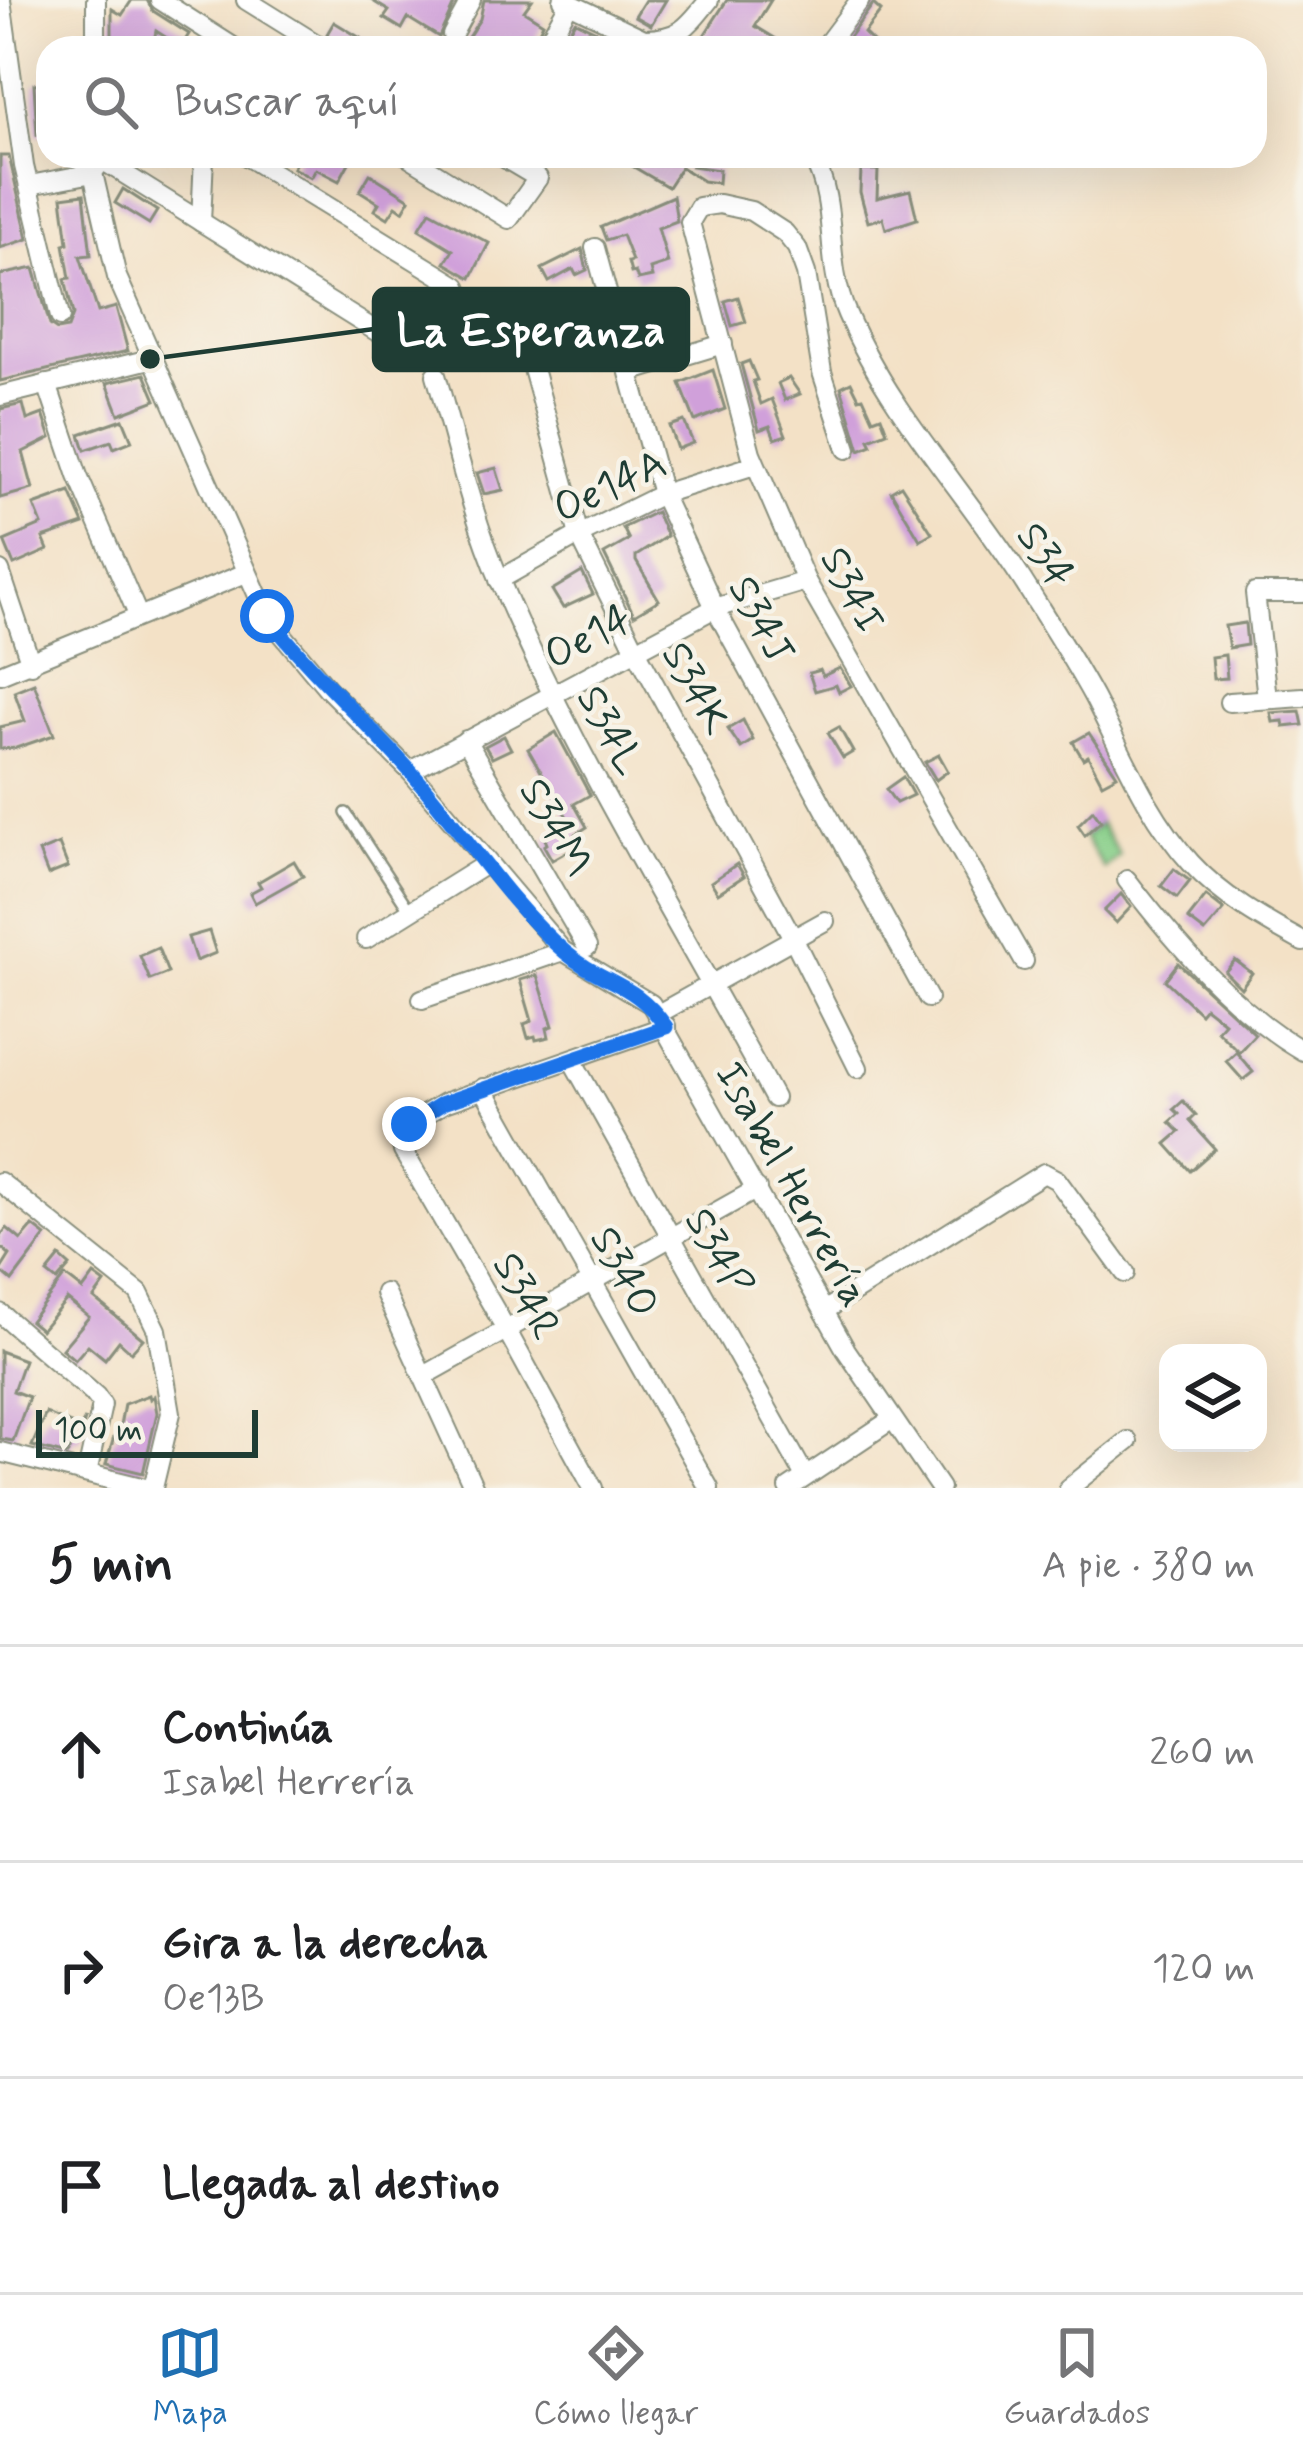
<!DOCTYPE html>
<html lang="es">
<head>
<meta charset="utf-8">
<style>
  :root { --surface:#fff; --page:#f6f6f6; --text:#202124; --muted:#757577; --line:#e0e0e0; --accent:#1f6fb2 }
  body { margin:0; font-family:Mynerve,sans-serif; background:var(--page); color:var(--text) }
  .controls { position:absolute; right:36px; bottom:36px; display:grid; overflow:hidden; border-radius:24px; box-shadow:0 12px 48px #0002 }
  .controls button { width:108px; height:108px; display:grid; place-items:center; padding:0; border:0; border-bottom:3px solid var(--line); background:var(--surface); color:var(--text); font:60px sans-serif }
  .scale { position:absolute; left:36px; bottom:30px; width:222px; box-sizing:border-box; padding-left:12px; border:6px solid #1f3d34; border-top:0; font-size:33px; line-height:42px; white-space:nowrap; color:#1f3d34; -webkit-text-stroke:9px #f7f3e8; paint-order:stroke }
  .stop { position:absolute; width:36px; height:36px; margin:-27px; border:9px solid #1a73e8; border-radius:50%; background:#fff }
  .stop.end { background:#1a73e8; border-color:#fff; box-shadow:0 3px 12px #0008 }
  .list { margin:0; padding:0; list-style:none }
  h2 { display:flex; justify-content:space-between; align-items:center; height:156px; margin:0; padding:0 48px; font-size:51px }
  h2 small { font-size:39px; font-weight:400; color:var(--muted) }
  .list li { display:grid; grid-template-columns:78px 1fr auto; gap:36px; align-items:center; box-sizing:border-box; height:216px; padding:0 48px; border-top:3px solid var(--line) }
  .list b { display:block; font-size:45px; white-space:nowrap }
  .list p { margin:0; font-size:39px; white-space:nowrap; color:var(--muted) }
  .list em { font-size:39px; font-style:normal; color:var(--muted) }
  .icon { flex:none; width:66px; height:66px; fill:none; stroke:currentColor; stroke-width:2; stroke-linecap:round; stroke-linejoin:round }
  .map { position:relative; flex:none; width:1303px; height:1488px; overflow:hidden }
  .search { position:absolute; background:var(--surface); box-shadow:0 12px 48px #0002; left:36px; right:36px; top:36px; height:132px; display:flex; align-items:center; gap:30px; box-sizing:border-box; padding:0 42px; border-radius:36px; color:var(--muted); font-size:45px }
  .sheet { height:804px; background:var(--surface) }
  nav { display:flex; justify-content:space-around; align-items:center; box-sizing:border-box; height:168px; border-top:3px solid var(--line); background:var(--surface); font-size:33px; color:var(--muted) }
  nav a { display:grid; justify-items:center; gap:6px }
  nav .on { color:var(--accent) }
  .map>svg:first-child { display:block }
  .green { fill:#89cf8a; stroke:#54865f; stroke-width:3 }
  .building { fill:#d0a0da }
  .lines { fill:none; stroke-linecap:round; stroke-linejoin:round }
  .lane-casing { stroke:#898f7d; stroke-width:14 }
  .street-casing { stroke:#898f7d; stroke-width:22 }
  .lane { stroke:#fff; stroke-width:9 }
  .street { stroke:#fff; stroke-width:18 }
  .route { stroke:#1a73e8; stroke-width:15 }
  .labels { text-anchor:middle; stroke-width:9; stroke-linejoin:round; paint-order:stroke }
  .street-label { font-size:42px; fill:#1f3d34; stroke:#f7f3e8 }
  .leader { fill:none; stroke:#1f3d34; stroke-width:4.5 }
  .callout-dot { fill:#1f3d34; stroke:#f7f3e8; stroke-width:4.5 }
  .callout { fill:#1f3d34; stroke:#1f3d34; stroke-width:4.5 }
  .callout-label { font-size:45px; text-anchor:middle; font-weight:bold; fill:#fff }
</style>
</head>
<body>
<div class="map">
<svg width="1303" height="1488" viewBox="0 0 1303 1488">
  <rect width="100%" height="100%" fill="#f7f3e8"/>
  <filter id="ink" filterUnits="userSpaceOnUse"><feTurbulence type="fractalNoise" baseFrequency=".00833" numOctaves="2"/><feDisplacementMap in="SourceGraphic" scale="24" xChannelSelector="R" yChannelSelector="G"/><feConvolveMatrix kernelMatrix="1 2 1 2 8 2 1 2 1" color-interpolation-filters="sRGB"/></filter>
  <filter id="wash" filterUnits="userSpaceOnUse"><feTurbulence type="fractalNoise" baseFrequency=".004" numOctaves="4" result="noise"/><feDisplacementMap in="SourceGraphic" scale="48" xChannelSelector="R" yChannelSelector="G"/><feGaussianBlur stdDeviation="2.7" result="paint"/><feColorMatrix in="noise" values="0 0 0 0 0 0 0 0 0 0 0 0 0 0 0 0 0 1.4 0 .05"/><feComposite in="paint" operator="in"/></filter>
  <g filter="url(#wash)">
    <rect width="100%" height="100%" fill="#f3e1c6"/>
    <!-- green -->
    <polygon class="green" points="1100,824 1119,855 1104,869 1084,837"/>
    <g id="blocks">
      <!-- building -->
      <g class="building">
        <polygon points="132,0 147,0 153,11 189,34 181,47 156,31 153,45 112,47 112,9 122,15"/>
        <polygon points="371,0 456,0 439,37 408,18 402,29 384,18 389,11"/>
        <polygon points="484,0 532,0 524,11 543,23 531,48 461,48 480,19"/>
        <polygon points="645,0 666,0 651,25 635,16"/>
        <polygon points="727,0 771,0 755,26 791,48 696,48"/>
        <polygon points="873,4 881,11 864,33 879,48 841,48"/>
        <polygon points="575,21 632,48 589,48 567,34"/>
        <polygon points="334,22 377,48 342,48 327,34"/>
        <polygon points="48,83 48,134 37,135 34,84"/>
        <polygon points="0,156 9,156 28,239 0,248"/>
        <polygon points="294,156 341,156 350,161 339,181 316,169 311,178 293,168 298,159"/>
        <polygon points="615,156 698,156 692,166 719,170 718,183 703,181 681,167 668,187"/>
        <polygon points="861,170 878,170 877,198 910,190 917,219 886,229 883,218 868,222 860,192"/>
        <polygon points="370,174 410,199 403,211 396,206 388,218 375,210 379,203 360,191"/>
        <polygon points="123,189 157,211 149,224 115,203"/>
        <polygon points="84,194 91,255 80,256 98,312 116,307 128,351 0,381 0,275 34,268 50,325 57,330 68,328 73,315 65,279 70,278 64,244 68,243 62,197"/>
        <polygon points="673,196 677,221 658,228 668,263 650,269 652,277 638,280 635,272 631,273 628,262 632,261 622,235 606,240 601,227"/>
        <polygon points="430,211 489,243 471,278 445,263 453,250 419,229"/>
        <polygon points="582,249 587,270 576,275 573,269 549,282 542,269"/>
        <polygon points="738,297 746,322 732,326 725,301"/>
        <polygon points="749,361 757,380 753,381 761,404 772,399 786,435 775,439 770,426 759,430 741,364"/>
        <polygon points="713,370 725,409 695,421 680,383"/>
        <polygon points="145,374 156,400 119,414 107,383"/>
        <polygon points="789,378 800,394 785,400 778,383"/>
        <polygon points="851,382 859,398 863,397 873,419 881,416 887,432 869,439 872,445 860,450 841,387"/>
        <polygon points="23,404 27,420 43,414 51,438 23,452 33,489 0,498 0,409"/>
        <polygon points="123,419 132,441 114,448 111,441 85,450 80,434"/>
        <polygon points="684,421 693,443 677,449 669,426"/>
        <polygon points="496,468 503,490 484,494 477,473"/>
        <polygon points="901,485 932,533 920,540 891,491"/>
        <polygon points="70,492 84,524 43,538 48,550 14,565 4,541 42,525 34,505"/>
        <polygon points="656,512 667,536 636,556 636,561 659,600 634,615 604,554 629,540 623,528"/>
        <polygon points="582,572 593,594 563,608 552,590"/>
        <polygon points="1245,623 1247,645 1229,648 1225,626"/>
        <polygon points="1225,655 1227,678 1213,679 1211,657"/>
        <polygon points="840,668 851,686 839,692 836,685 815,691 809,673 820,670 823,676"/>
        <polygon points="34,683 54,735 16,748 0,749 0,727 25,721 14,691"/>
        <polygon points="1300,711 1303,725 1284,727 1283,721 1273,722 1271,713"/>
        <polygon points="743,720 753,740 741,748 728,729"/>
        <polygon points="839,727 853,752 843,758 828,733"/>
        <polygon points="556,732 590,795 574,804 587,827 576,834 582,843 552,860 544,846 547,844 545,839 570,822 528,749"/>
        <polygon points="1089,733 1117,775 1102,783 1088,756 1083,759 1073,742"/>
        <polygon points="504,736 511,749 492,758 485,746"/>
        <polygon points="939,755 948,771 936,780 925,762"/>
        <polygon points="903,777 913,795 896,803 886,789"/>
        <polygon points="1093,810 1101,821 1085,835 1078,825"/>
        <polygon points="59,844 68,867 48,875 39,852"/>
        <polygon points="294,861 303,876 255,903 250,893 261,887 258,882"/>
        <polygon points="737,864 744,876 718,893 711,882"/>
        <polygon points="1174,869 1190,881 1177,898 1161,886"/>
        <polygon points="1121,894 1131,907 1116,923 1104,911"/>
        <polygon points="1206,896 1224,910 1205,932 1188,919"/>
        <polygon points="209,931 216,953 196,961 188,937"/>
        <polygon points="158,948 168,973 150,980 140,956"/>
        <polygon points="1235,960 1252,973 1241,988 1225,972"/>
        <polygon points="1178,963 1255,1034 1239,1052 1217,1030 1224,1022 1205,1007 1200,1013 1165,980"/>
        <polygon points="537,975 553,1026 547,1028 549,1037 536,1040 535,1036 528,1038 524,1024 532,1021 520,980"/>
        <polygon points="1236,1052 1253,1072 1243,1080 1226,1061"/>
        <polygon points="1183,1101 1196,1115 1190,1121 1215,1149 1190,1171 1166,1144 1180,1132 1170,1122 1179,1114 1174,1109"/>
        <polygon points="33,1226 46,1236 12,1281 0,1271 10,1255 0,1246 0,1236 7,1228 21,1240"/>
        <polygon points="60,1257 70,1266 57,1281 47,1273"/>
        <polygon points="94,1275 105,1283 94,1298 143,1339 131,1352 119,1341 105,1359 88,1345 75,1360 62,1349 89,1317 67,1299 41,1330 30,1321 65,1276 83,1290"/>
        <polygon points="0,1351 24,1360 13,1391 29,1397 13,1441 0,1439"/>
        <polygon points="149,1395 150,1399 154,1396 157,1413 143,1473 106,1464 114,1437 118,1437 124,1404"/>
        <polygon points="46,1413 80,1428 85,1419 80,1440 74,1438 67,1455 32,1446"/>
      </g>
    </g>
  </g>
  <g filter="url(#ink)">
    <use href="#blocks" fill-opacity="0" stroke="#898f7d" stroke-width="3"/>
    <g class="lines">
      <!-- lane casing -->
      <g class="lane-casing">
        <polyline id="lane" points="346,813 410,911"/>
      </g>
      <!-- street casing -->
      <g class="street-casing">
        <g id="street">
          <polyline points="1,0 24,166 60,317"/>
          <polyline points="160,0 235,48"/>
          <polyline points="246,0 323,48"/>
          <polyline points="563,0 663,48"/>
          <polyline points="452,35 471,0"/>
          <path d="M646,39C681,38 688,26 709,0"/>
          <polyline points="96,48 96,0"/>
          <polyline points="544,48 569,4"/>
          <polyline points="824,48 860,0"/>
          <polyline points="100,156 102,160 93,173 117,277 267,616 328,689 410,771 563,951 651,1004 846,1350 940,1488"/>
          <polyline points="408,156 509,219 538,178 501,156"/>
          <path d="M812,156C840,207 823,259 847,314C891,415 970,496 1028,589C1050,624 1074,661 1094,698C1123,754 1148,816 1191,863C1222,897 1263,920 1303,942"/>
          <path d="M102,160L376,331C412,345 452,345 462,300L457,286L246,156"/>
          <polyline points="30,185 93,173"/>
          <polyline points="201,222 204,156"/>
          <polyline points="595,248 662,494 715,608 928,998"/>
          <polyline points="520,322 579,535 636,650 793,938 858,1068"/>
          <polyline points="630,372 723,344"/>
          <path d="M436,375C456,445 472,516 501,583C577,762 682,928 774,1098"/>
          <polyline points="47,384 78,476 138,615"/>
          <polyline points="0,396 150,359"/>
          <polyline points="847,449 822,372 806,273 797,248 785,233 751,211 719,204 699,207 690,222 751,453 806,581 1024,961"/>
          <polyline points="0,571 31,664"/>
          <polyline points="499,580 579,535 662,494 755,465"/>
          <polyline points="0,674 246,573"/>
          <polyline points="1267,698 1255,593 1303,593"/>
          <polyline points="1229,702 1303,697"/>
          <polyline points="466,740 587,947"/>
          <polyline points="410,771 715,608 806,581"/>
          <path d="M1127,880C1176,944 1233,1010 1303,1051"/>
          <polyline points="366,939 486,864"/>
          <polyline points="422,999 563,951"/>
          <polyline points="658,1014 825,921"/>
          <polyline points="572,1060 805,1476"/>
          <polyline points="483,1088 709,1488"/>
          <polyline points="0,1182 139,1293 157,1330 171,1413 153,1488"/>
          <polyline points="385,1293 474,1488"/>
          <polyline points="824,1311 1044,1173 1057,1180 1125,1273"/>
          <polyline points="0,1313 96,1396 102,1405 87,1473"/>
          <polyline points="424,1376 757,1189"/>
          <polyline points="0,1452 145,1488"/>
          <polyline points="593,1488 506,1329 403,1151 401,1139 409,1124 444,1103 666,1026"/>
          <polyline points="789,1488 891,1420"/>
          <polyline points="1069,1488 1128,1441"/>
        </g>
      </g>
      <!-- lane -->
      <use href="#lane" class="lane"/>
      <!-- street -->
      <use href="#street" class="street"/>
    </g>
  </g>
  <g class="lines" filter="url(#ink)">
    <!-- route -->
    <path class="route" d="M267,616C311,672 363,718 410,771C461,828 507,903 565,952C602,984 635,981 666,1027L443,1103L409,1124"/>
  </g>
  <g class="labels">
    <!-- street labels -->
    <g class="street-label">
      <text transform="translate(609 484) rotate(-25)" y="15">Oe14A</text>
      <text transform="translate(1047 554) rotate(56)" y="15">S34</text>
      <text transform="translate(854 589) rotate(62)" y="15">S34I</text>
      <text transform="translate(763 619) rotate(62)" y="15">S34J</text>
      <text transform="translate(587 635) rotate(-28)" y="15">Oe14</text>
      <text transform="translate(698 687) rotate(61)" y="15">S34K</text>
      <text transform="translate(612 729) rotate(61)" y="15">S34L</text>
      <text transform="translate(558 826) rotate(60)" y="15">S34M</text>
      <text transform="translate(794 1183) rotate(61)" y="15">Isabel Herrería</text>
      <text transform="translate(720 1251) rotate(61)" y="15">S34P</text>
      <text transform="translate(626 1271) rotate(61)" y="15">S34O</text>
      <text transform="translate(528 1295) rotate(60)" y="15">S34R</text>
    </g>
  </g>
  <!-- callouts -->
  <path class="leader" d="M150 359L374 329"/>
  <circle class="callout-dot" cx="150" cy="359" r="12"/>
  <rect class="callout" x="374" y="289" width="314" height="81" rx="12"/>
  <g class="callout-label">
    <text x="531" y="345">La Esperanza</text>
  </g>
</svg>
<div class="controls">
<button><svg class="icon" aria-label="layers" viewBox="0 0 24 24"><path d="M12 4l9 5-9 5-9-5zM3 14l9 5 9-5"/></svg></button>
</div>
<div class="scale">100 m</div>
<div class="stop" style="left:267px;top:616px"></div>
<div class="stop end" style="left:409px;top:1124px"></div>
<div class="search"><svg class="icon" aria-label="search" viewBox="0 0 24 24"><circle cx="10" cy="10" r="6"/><path d="M15 15l6 6"/></svg>Buscar aquí</div>
</div>
<section class="sheet">
<h2>5 min<small>A pie · 380 m</small></h2>
<ul class="list">
<li><svg class="icon" aria-label="ahead" viewBox="0 0 24 24"><path d="M12 20V5M6 11l6-6 6 6"/></svg><div><b>Continúa</b><p>Isabel Herrería</p></div><em>260 m</em></li>
<li><svg class="icon" aria-label="right" viewBox="0 0 24 24"><path d="M7 20v-9h11M14 6l5 5-5 5"/></svg><div><b>Gira a la derecha</b><p>Oe13B</p></div><em>120 m</em></li>
<li><svg class="icon" aria-label="arrive" viewBox="0 0 24 24"><path d="M6 21V4h12l-3 4 3 4H6"/></svg><div><b>Llegada al destino</b></div></li>
</ul>
</section>
<nav>
<a class="on"><svg class="icon" aria-label="map" viewBox="0 0 24 24"><path d="M3 6l6-2 6 2 6-2v14l-6 2-6-2-6 2zM9 4v14M15 6v14"/></svg>Mapa</a>
<a><svg class="icon" aria-label="directions" viewBox="0 0 24 24"><path d="M12 3l9 9-9 9-9-9zM9 14v-3h6M13 9l2 2-2 2"/></svg>Cómo llegar</a>
<a><svg class="icon" aria-label="saved" viewBox="0 0 24 24"><path d="M7 4h10v16l-5-4-5 4z"/></svg>Guardados</a>
</nav>
</body>
</html>
